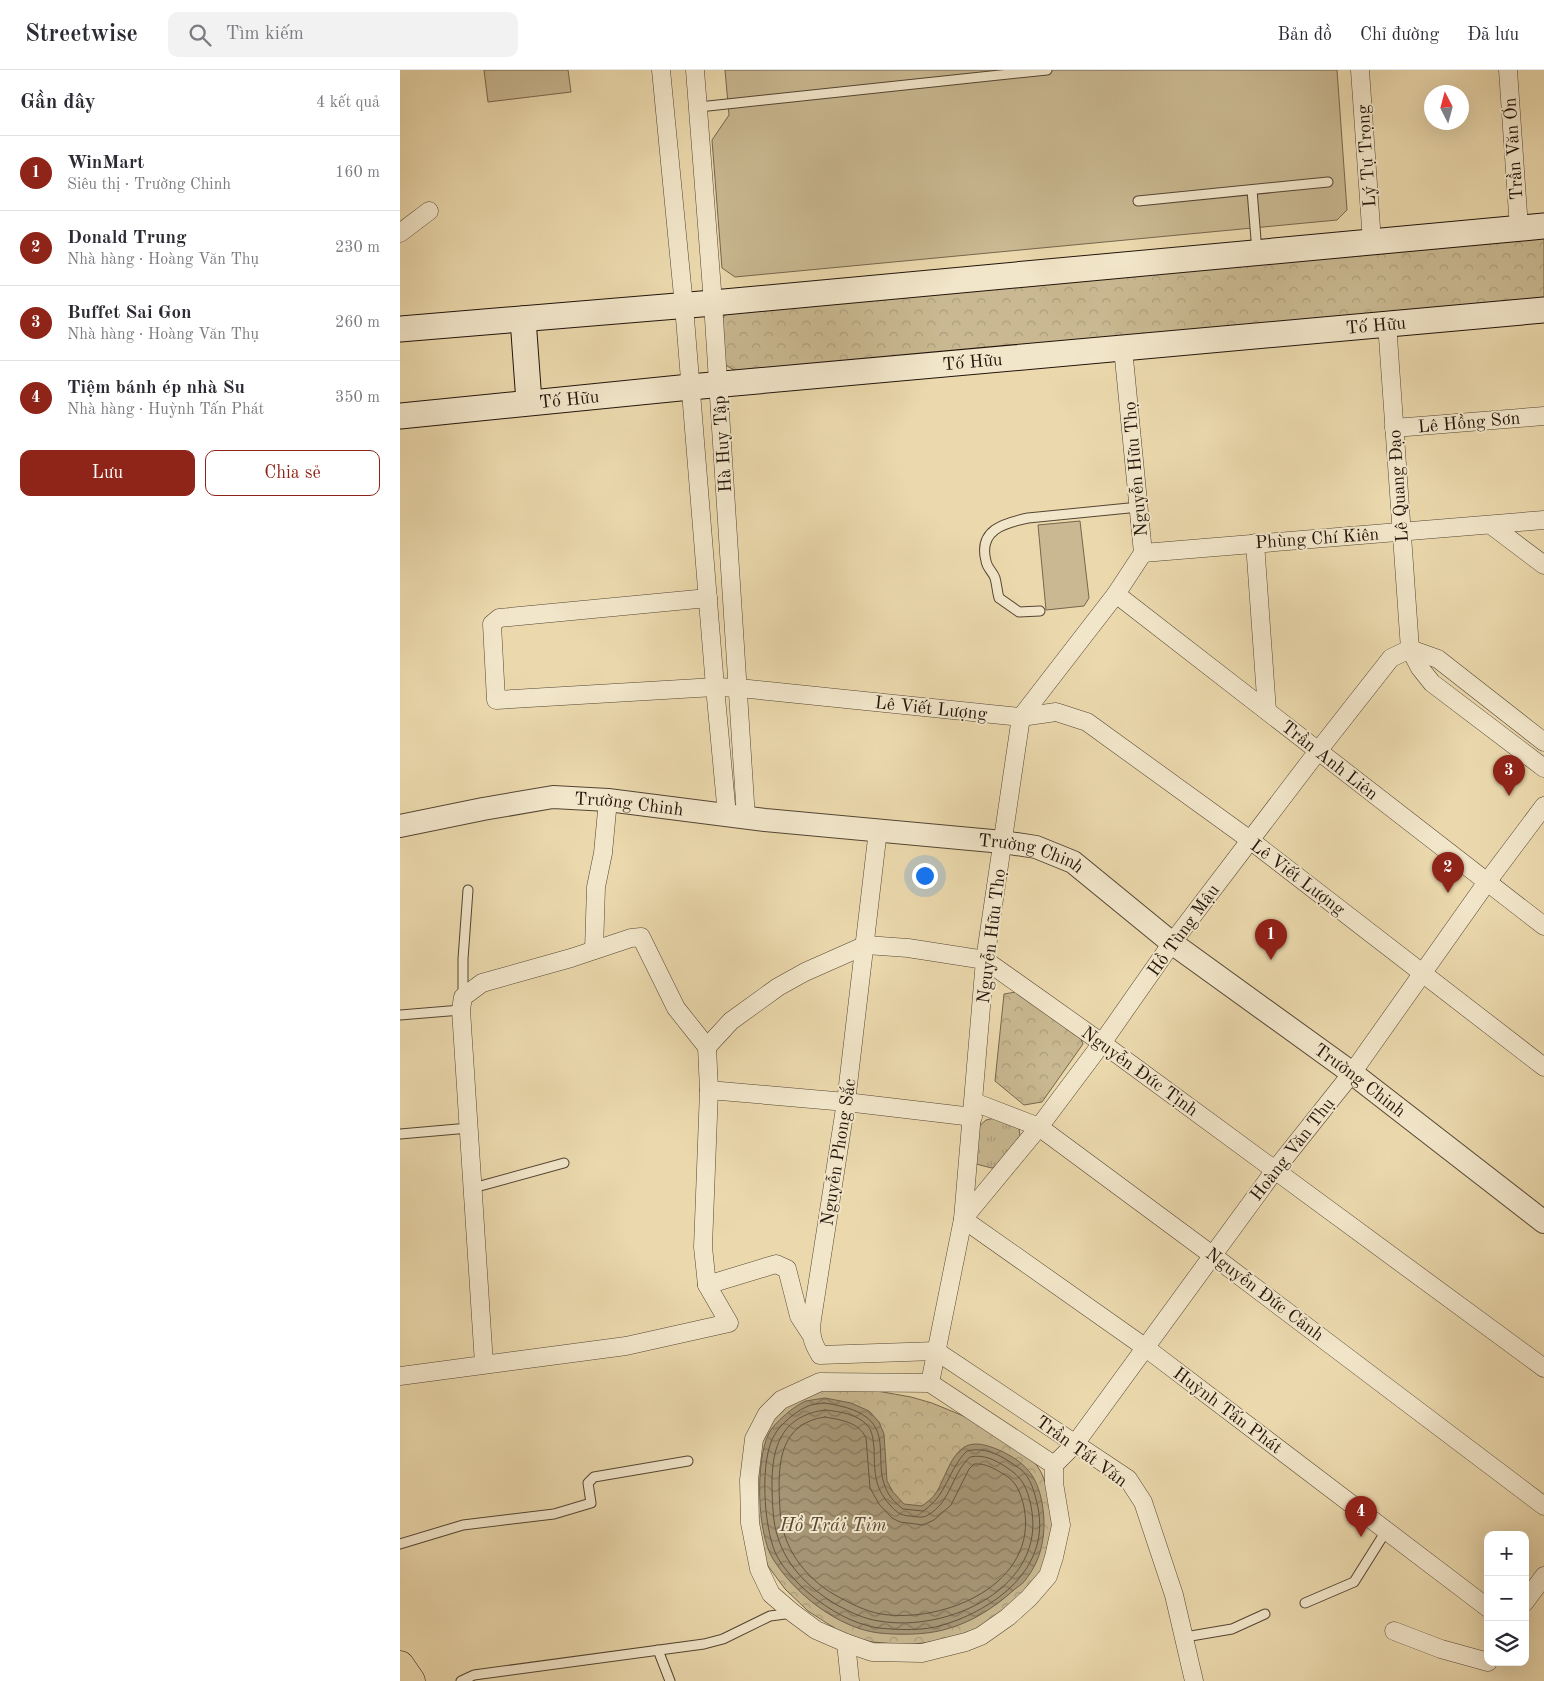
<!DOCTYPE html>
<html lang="vi">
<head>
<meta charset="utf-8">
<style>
  :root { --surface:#fff; --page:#f2f2f3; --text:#2b2b33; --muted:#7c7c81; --line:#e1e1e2; --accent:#8f2418 }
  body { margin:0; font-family:"Old Standard TT",serif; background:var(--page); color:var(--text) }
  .controls { position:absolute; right:15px; bottom:15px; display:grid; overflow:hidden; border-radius:10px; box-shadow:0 5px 20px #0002 }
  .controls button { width:45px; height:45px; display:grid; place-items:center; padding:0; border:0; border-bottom:1px solid var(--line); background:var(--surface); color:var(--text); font:25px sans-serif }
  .compass { position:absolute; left:1024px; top:15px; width:45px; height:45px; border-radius:50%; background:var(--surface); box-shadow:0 5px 20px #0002; rotate:354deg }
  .you { position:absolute; left:524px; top:805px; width:18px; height:18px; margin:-12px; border:4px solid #fff; border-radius:50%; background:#1a73e8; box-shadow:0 0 0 8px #1a73e833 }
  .badge { display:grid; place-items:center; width:32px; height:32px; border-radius:50%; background:var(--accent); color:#fff; font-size:16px; font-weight:700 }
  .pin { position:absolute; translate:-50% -41px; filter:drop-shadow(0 1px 2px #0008) }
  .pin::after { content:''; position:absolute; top:26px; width:18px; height:15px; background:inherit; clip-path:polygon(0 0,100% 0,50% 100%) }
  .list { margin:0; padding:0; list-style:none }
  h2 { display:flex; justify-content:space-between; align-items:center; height:65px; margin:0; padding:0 20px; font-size:21px }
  h2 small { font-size:16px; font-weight:400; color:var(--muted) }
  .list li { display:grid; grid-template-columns:32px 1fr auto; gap:15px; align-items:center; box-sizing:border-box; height:75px; padding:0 20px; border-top:1px solid var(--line) }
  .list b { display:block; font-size:19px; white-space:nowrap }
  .list p { margin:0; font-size:16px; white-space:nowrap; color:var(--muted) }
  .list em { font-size:16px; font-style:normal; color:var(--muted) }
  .actions { display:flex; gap:10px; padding:15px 20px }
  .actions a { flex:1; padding:11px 0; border:1px solid var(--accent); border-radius:10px; text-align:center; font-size:18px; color:var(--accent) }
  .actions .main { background:var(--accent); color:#fff }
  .icon { flex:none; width:28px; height:28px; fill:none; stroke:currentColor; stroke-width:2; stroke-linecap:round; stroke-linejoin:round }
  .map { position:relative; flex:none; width:1144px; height:1611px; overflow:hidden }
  header { display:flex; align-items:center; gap:30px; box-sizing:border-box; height:70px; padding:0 25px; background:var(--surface); border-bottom:1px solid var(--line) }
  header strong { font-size:24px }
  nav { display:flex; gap:28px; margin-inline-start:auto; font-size:18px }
  .search { width:350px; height:45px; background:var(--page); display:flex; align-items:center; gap:12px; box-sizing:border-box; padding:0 18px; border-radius:10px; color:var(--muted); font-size:19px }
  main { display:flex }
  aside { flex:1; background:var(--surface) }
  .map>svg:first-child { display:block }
  .grass { fill:url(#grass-tufts); stroke:#76664e }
  .park { fill:url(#park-crowns); stroke:#76664e }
  .pitch { fill:#c9b891; stroke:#76664e }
  .water { fill:url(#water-waves); stroke:#72624b }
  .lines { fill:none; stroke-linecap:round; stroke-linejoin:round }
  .shore { stroke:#645540; stroke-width:1 }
  .service-casing { stroke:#544533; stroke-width:11 }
  .minor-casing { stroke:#544533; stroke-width:19 }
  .tertiary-casing { stroke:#544533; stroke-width:24 }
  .secondary-casing { stroke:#22140a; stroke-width:27 }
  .trunk-casing { stroke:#22140a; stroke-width:29 }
  .service { stroke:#f2e6ca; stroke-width:9 }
  .minor { stroke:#f2e6ca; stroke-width:18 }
  .tertiary { stroke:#f2e6ca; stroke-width:22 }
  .secondary { stroke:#f2e6ca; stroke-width:25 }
  .trunk { stroke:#ebd9ad; stroke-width:28 }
  .labels { text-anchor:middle; stroke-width:4; stroke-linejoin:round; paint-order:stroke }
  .street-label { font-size:18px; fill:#22140a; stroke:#f2e6ca }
  .water-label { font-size:19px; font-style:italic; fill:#574835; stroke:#f2e6ca }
</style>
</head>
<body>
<header>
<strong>Streetwise</strong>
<div class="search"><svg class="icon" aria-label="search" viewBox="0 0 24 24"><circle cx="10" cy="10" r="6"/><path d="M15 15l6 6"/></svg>Tìm kiếm</div>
<nav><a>Bản đồ</a><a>Chỉ đường</a><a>Đã lưu</a></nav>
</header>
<main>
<aside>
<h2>Gần đây<small>4 kết quả</small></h2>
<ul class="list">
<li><span class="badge">1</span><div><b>WinMart</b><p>Siêu thị · Trường Chinh</p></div><em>160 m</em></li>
<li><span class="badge">2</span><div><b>Donald Trung</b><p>Nhà hàng · Hoàng Văn Thụ</p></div><em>230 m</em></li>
<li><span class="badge">3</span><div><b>Buffet Sai Gon</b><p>Nhà hàng · Hoàng Văn Thụ</p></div><em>260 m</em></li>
<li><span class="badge">4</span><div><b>Tiệm bánh ép nhà Su</b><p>Nhà hàng · Huỳnh Tấn Phát</p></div><em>350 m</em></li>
</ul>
<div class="actions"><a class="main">Lưu</a><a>Chia sẻ</a></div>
</aside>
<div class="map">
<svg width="1144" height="1611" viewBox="0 0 1144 1611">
  <defs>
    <pattern id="grass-tufts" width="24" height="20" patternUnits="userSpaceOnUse" patternTransform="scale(1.25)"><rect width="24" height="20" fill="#c9b891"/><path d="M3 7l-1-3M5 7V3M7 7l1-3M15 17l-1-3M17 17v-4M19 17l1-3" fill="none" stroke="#ac9d7c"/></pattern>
    <pattern id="park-crowns" width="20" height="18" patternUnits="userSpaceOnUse" patternTransform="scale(1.25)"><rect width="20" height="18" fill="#c9b891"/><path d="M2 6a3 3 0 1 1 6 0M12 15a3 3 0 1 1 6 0" fill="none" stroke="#ac9d7c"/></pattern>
    <pattern id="water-waves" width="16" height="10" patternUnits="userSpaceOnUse" patternTransform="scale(1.25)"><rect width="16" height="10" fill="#a79676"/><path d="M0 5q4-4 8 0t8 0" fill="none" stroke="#88795f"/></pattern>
  </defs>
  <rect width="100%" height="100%" fill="#ebd9ad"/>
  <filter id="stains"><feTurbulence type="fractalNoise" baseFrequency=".004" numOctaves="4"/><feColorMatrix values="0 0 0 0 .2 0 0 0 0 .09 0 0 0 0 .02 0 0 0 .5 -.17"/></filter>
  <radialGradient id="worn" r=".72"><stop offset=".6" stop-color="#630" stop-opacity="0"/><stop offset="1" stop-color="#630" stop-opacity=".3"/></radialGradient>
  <!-- grass -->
  <polygon class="grass" points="595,1048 619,1058 620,1066 598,1096 592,1098 576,1094 577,1058 586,1050"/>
  <!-- park -->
  <g class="park">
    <polygon points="1144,167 1144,230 336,301 327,296 323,291 320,253 324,246 329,242"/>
    <polygon points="622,921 678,961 683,974 642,1032 624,1035 595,1011 604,924"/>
    <polygon points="466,1319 511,1327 532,1333 578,1352 634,1391 641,1402 651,1426 653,1466 640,1504 600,1547 572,1561 539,1571 506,1575 473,1572 457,1569 439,1561 408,1541 385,1519 368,1496 360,1475 354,1411 363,1363 384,1335 416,1321"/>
  </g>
  <!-- pitch -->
  <g class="pitch">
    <polygon points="84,0 168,0 171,22 88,32"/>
    <polygon points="325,0 937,0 947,140 937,150 335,207 322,198 312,70 329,45"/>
    <polygon points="680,451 689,528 684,536 646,540 638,455"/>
  </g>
  <!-- water -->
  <path class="water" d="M425,1328L451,1333L469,1341L479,1352L484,1364L487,1411L493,1422L504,1434L522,1436C527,1432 533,1428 536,1423C545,1409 549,1388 563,1378C574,1370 589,1376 599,1380C625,1392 637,1405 642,1433C647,1459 643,1488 626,1509C624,1513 619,1516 615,1519C594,1538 571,1553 543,1560C524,1565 499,1565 479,1563C438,1558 395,1524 373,1489C357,1464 355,1390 369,1363C374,1353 395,1335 406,1331C412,1330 418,1329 425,1328Z"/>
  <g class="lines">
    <!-- shore -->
    <g class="shore">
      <path d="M424,1333C520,1346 452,1402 503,1439L523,1441C547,1426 548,1399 567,1381C587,1376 603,1387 619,1398C631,1406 635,1424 638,1438C650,1499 595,1539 543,1555C524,1561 499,1560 479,1558C451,1554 424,1537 403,1518C393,1508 381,1496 375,1482C364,1456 359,1389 375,1364C381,1354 395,1342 406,1337C411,1334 418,1334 424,1333Z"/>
      <path d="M425,1340C441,1342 460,1344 470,1359C473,1365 473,1371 474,1377C475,1401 473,1416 490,1435C496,1442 500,1445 509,1446C515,1446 522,1449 528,1445C551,1432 552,1403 570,1387C584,1384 595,1390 606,1397C622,1407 627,1417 631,1436C648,1518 547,1563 479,1551C464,1549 450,1542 437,1535C400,1513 375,1483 373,1440C370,1395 370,1347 425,1340Z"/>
      <path d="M425,1347C441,1350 459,1352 466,1368L470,1418L479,1434L492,1448L500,1452L523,1455L534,1450L551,1435L569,1399L574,1394C586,1393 595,1399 605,1405C617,1412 621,1424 624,1437C639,1514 544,1554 481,1544C464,1541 450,1533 435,1525C404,1507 382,1477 380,1440C378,1402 375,1354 425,1347Z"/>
    </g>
    <!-- service casing -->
    <g class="service-casing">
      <g id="service">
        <polyline points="299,37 647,0"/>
        <polyline points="852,120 857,182"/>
        <polyline points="738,131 928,112"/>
        <path d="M640,541L619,542L599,528C597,521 597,515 595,508C593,502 587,498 586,491C578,460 604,453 628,448L739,437"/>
        <polyline points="63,927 63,889 68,820"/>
        <polyline points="0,945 61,940"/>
        <polyline points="0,1064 69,1058"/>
        <polyline points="73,1118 164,1093"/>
        <polyline points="0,1474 63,1455 154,1444 191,1433 188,1413 194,1407 288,1391"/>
        <polyline points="905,1533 954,1512 986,1461"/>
        <polyline points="785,1567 832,1559 865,1544"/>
        <polyline points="258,1580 270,1611"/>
        <polyline points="61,1611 74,1605 304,1574 323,1569 370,1546 393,1543"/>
      </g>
    </g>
    <!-- minor casing -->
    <g class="minor-casing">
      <g id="minor">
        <polyline points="261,0 284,236 315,617 327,745"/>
        <polyline points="295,0 313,233 346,748"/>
        <polyline points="960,0 972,172"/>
        <polyline points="1108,0 1119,158"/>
        <polyline points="0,163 29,141"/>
        <polyline points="987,253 1010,579 1020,598 1032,613 1144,698"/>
        <polyline points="994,358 1144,346"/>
        <polyline points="1091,455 1144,495"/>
        <polyline points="855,473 867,641"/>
        <polyline points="743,483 1144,450"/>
        <polyline points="716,524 1144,856"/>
        <polyline points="308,528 99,548 92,554 96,630 315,617 339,618 621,647 656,642 687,652 850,770 1144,997"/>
        <polyline points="1010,579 991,588 918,681 772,873 702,973 639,1057 563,1149 746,1278 1088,1538"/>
        <polyline points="1010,579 1038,589 1144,672"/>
        <path d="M478,760L446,1032L412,1249C410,1264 412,1272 420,1285L536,1281L728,1409L743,1432L774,1525L794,1611"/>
        <polyline points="194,880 196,817 203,783 208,730"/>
        <polyline points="307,977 331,951 378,917 405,902 466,875 508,878 585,890 702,973 1144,1298"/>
        <polyline points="309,1020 446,1032 573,1047"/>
        <polyline points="574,1032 639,1057 812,1185 1144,1436"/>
        <polyline points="307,1215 376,1194 387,1199 399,1246 410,1263"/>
        <polyline points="0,1306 226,1276 329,1253 307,1215 303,1177 309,1020 307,977 276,938 241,867 231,868 171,888 82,913 63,927 61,940 84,1294"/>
        <polygon points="420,1312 530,1313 654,1395 654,1413 661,1455 654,1487 648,1506 629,1528 608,1547 581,1566 566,1572 522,1583 472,1582 446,1573 416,1560 393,1543 371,1524 359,1499 350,1453 349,1410 354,1369 367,1344 381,1330"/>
        <polyline points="530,1313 563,1149 585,890 621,647 716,524 743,483 723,278"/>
        <polyline points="654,1395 675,1374 875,1100 952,1003 1087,812 1144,736"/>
        <polyline points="1125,1532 1144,1506"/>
        <polyline points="994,1561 1041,1579 1088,1592"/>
        <polyline points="446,1573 450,1611"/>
      </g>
    </g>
    <!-- tertiary casing -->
    <g class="tertiary-casing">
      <g id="tertiary">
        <path id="s1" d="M0,756L83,739L153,727L208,730L365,750L603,772L636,777L673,792L772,873L952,1003L1144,1152"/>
      </g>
    </g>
    <!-- secondary casing -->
    <g class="secondary-casing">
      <g id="secondary">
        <polyline points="123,249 129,332"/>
        <polyline points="0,259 313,233 1144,156"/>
        <path id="s2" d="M0,346L290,317L1144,240"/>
      </g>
    </g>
    <!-- trunk casing -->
    <g class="trunk-casing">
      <polyline id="trunk" points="0,1595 11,1611"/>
    </g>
    <!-- service -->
    <use href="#service" class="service"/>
    <!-- minor -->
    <use href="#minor" class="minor"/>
    <!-- tertiary -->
    <use href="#tertiary" class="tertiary"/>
    <!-- secondary -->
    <use href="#secondary" class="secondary"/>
    <!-- trunk -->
    <use href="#trunk" class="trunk"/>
  </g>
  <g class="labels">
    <!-- street labels -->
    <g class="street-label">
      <text transform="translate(1113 79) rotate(-94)" y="6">Trần Văn Ơn</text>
      <text transform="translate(966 86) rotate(-94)" y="6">Lý Tự Trọng</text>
      <text dy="6" stroke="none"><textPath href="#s2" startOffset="980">Tố Hữu</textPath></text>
      <text dy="6" stroke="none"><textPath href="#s2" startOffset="575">Tố Hữu</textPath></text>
      <text dy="6" stroke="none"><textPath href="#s2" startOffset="170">Tố Hữu</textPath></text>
      <text transform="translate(1069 352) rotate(-5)" y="6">Lê Hồng Sơn</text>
      <text transform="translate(322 374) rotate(-94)" y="6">Hà Huy Tập</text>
      <text transform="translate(735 399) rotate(-95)" y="6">Nguyễn Hữu Thọ</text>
      <text transform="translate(998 416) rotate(-94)" y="6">Lê Quang Đạo</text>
      <text transform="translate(917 468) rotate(-4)" y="6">Phùng Chí Kiên</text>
      <text transform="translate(531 638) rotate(6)" y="6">Lê Viết Lượng</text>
      <text transform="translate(930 690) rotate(38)" y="6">Trần Anh Liên</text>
      <text dy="6" stroke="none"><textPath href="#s1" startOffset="232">Trường Chinh</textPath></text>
      <text dy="6" stroke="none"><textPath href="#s1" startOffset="638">Trường Chinh</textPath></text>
      <text transform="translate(898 807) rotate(37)" y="6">Lê Viết Lượng</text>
      <text transform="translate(783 860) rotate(-54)" y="6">Hồ Tùng Mậu</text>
      <text transform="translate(591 866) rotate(-83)" y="6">Nguyễn Hữu Thọ</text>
      <text transform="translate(740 1001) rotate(36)" y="6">Nguyễn Đức Tịnh</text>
      <text dy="6" stroke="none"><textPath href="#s1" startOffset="1042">Trường Chinh</textPath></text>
      <text transform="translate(892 1079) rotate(-52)" y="6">Hoàng Văn Thụ</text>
      <text transform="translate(438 1082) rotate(-81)" y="6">Nguyễn Phong Sắc</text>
      <text transform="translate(865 1224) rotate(37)" y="6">Nguyễn Đức Cảnh</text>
      <text transform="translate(828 1340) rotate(37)" y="6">Huỳnh Tấn Phát</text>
      <text transform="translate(682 1381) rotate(36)" y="6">Trần Tất Văn</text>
    </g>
    <!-- water labels -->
    <g class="water-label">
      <text x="433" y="1461">Hồ Trái Tim</text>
    </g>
  </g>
  <rect width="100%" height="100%" filter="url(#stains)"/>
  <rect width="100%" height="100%" fill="url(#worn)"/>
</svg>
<div class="controls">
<button>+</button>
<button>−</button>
<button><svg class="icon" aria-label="layers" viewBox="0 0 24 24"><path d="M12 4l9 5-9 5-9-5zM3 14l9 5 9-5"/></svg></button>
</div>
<svg class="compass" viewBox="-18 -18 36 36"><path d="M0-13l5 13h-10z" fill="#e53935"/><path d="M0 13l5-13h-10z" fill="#7c7c81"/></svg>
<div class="you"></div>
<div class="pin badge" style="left:871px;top:890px">1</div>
<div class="pin badge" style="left:1048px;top:823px">2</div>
<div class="pin badge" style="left:1109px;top:726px">3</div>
<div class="pin badge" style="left:961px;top:1467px">4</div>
</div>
</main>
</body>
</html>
